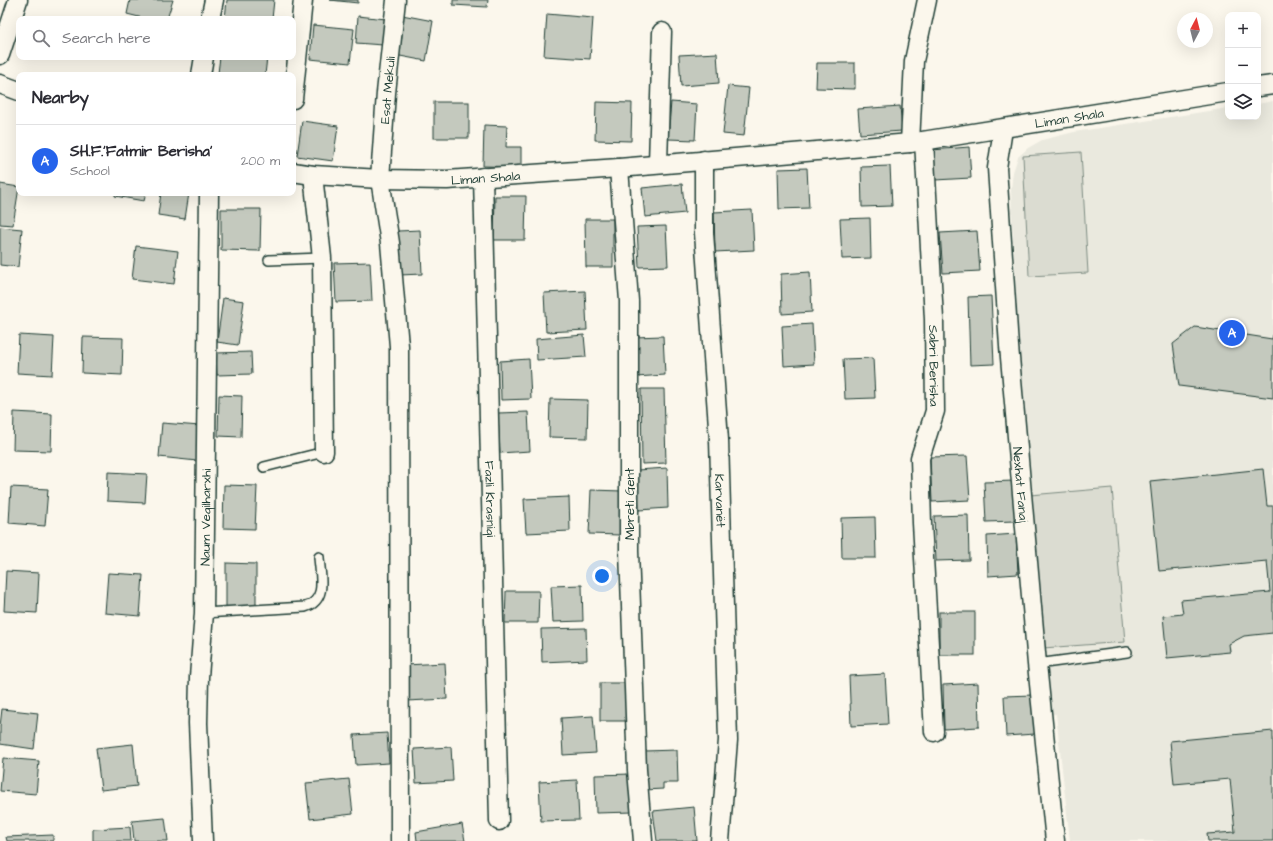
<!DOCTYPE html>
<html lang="en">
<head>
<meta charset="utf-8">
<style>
  :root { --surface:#fff; --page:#f2f2f3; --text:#2b2b33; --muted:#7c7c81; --line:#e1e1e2; --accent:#2563eb }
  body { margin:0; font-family:"Architects Daughter",sans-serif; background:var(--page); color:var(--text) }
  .controls { position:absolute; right:12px; top:12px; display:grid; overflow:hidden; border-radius:8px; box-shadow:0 4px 16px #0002 }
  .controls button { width:36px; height:36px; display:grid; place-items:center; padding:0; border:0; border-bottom:1px solid var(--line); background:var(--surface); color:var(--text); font:20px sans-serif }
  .compass { position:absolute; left:1177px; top:12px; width:36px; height:36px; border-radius:50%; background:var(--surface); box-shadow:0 4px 16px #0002; rotate:7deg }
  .you { position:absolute; left:602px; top:576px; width:14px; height:14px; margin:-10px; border:3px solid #fff; border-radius:50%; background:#1a73e8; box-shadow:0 0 0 6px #1a73e833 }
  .badge { display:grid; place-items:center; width:26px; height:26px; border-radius:50%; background:var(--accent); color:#fff; font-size:13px; font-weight:700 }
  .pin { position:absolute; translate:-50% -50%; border:2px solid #fff; box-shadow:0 1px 4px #0006 }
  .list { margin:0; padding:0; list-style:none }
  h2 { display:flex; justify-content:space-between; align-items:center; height:52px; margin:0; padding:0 16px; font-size:17px }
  h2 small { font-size:13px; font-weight:400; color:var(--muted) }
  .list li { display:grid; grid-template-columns:26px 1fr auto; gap:12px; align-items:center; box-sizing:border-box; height:72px; padding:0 16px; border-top:1px solid var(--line) }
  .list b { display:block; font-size:15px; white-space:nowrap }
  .list p { margin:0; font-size:13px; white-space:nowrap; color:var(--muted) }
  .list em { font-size:13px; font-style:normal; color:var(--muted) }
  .icon { flex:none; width:22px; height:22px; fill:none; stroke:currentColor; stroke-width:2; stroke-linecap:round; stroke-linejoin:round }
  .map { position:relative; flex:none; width:1273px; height:841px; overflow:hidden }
  .search { position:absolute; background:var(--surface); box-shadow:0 4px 16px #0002; left:16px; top:16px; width:280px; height:44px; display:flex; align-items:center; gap:10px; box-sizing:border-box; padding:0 14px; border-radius:8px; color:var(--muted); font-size:15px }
  .panel { position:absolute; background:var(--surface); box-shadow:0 4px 16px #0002; left:16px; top:72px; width:280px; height:124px; border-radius:8px }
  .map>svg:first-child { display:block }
  .built { fill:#eae9de }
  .green { fill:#dbdcd1; stroke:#7d8c82 }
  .building { fill:#c4c9be; stroke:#1f3d34 }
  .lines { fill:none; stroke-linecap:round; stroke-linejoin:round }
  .lane-casing { stroke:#1f3d34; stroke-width:12 }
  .street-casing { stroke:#1f3d34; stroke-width:21 }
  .lane { stroke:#fbf7ec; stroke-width:9 }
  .street { stroke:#fbf7ec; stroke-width:18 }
  .labels { text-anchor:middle; stroke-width:4; stroke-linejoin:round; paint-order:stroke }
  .street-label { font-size:13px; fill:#1f3d34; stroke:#fbf7ec }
</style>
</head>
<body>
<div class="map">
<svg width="1273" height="841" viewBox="0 0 1273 841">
  <rect width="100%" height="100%" fill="#fbf7ec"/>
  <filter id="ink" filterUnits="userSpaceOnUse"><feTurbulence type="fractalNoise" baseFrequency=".025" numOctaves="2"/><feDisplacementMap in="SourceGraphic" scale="8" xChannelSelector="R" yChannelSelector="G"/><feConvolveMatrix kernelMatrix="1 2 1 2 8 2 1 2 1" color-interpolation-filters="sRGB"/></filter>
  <g filter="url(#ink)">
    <!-- built -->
    <polygon class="built" points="1273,101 1273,841 1070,841 1056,714 1047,715 1027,483 1012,222 1011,189 1013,172 1018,157 1028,148 1042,140 1074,132 1228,108 1228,117 1258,117 1258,104"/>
    <!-- green -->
    <g class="green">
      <polygon points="1081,152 1088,273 1029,276 1023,156"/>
      <polygon points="1112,488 1125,642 1043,648 1030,495"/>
    </g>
    <!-- building -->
    <g class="building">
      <polygon points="130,0 173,0 167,19 147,19 127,14"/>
      <polygon points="227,0 274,0 272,19 225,19"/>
      <polygon points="330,0 358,0 358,3"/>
      <polygon points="453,0 488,0 487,7 453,5"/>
      <polygon points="547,14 593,18 590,59 544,56"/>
      <polygon points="402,15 433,21 426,61 395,55"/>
      <polygon points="358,16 386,19 383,45 356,43"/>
      <polygon points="313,25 354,29 350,63 310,59"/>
      <polygon points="717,53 719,83 681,86 679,55"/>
      <polygon points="220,57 267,57 265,75 238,75 218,73"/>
      <polygon points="817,63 855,63 855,89 816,88"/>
      <polygon points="728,86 749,88 744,136 723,134"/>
      <rect x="434" y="102" width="35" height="36"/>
      <polygon points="596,102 632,103 631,141 595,140"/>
      <polygon points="671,102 697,104 695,140 668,139"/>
      <polygon points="900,106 902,131 860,134 858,109"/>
      <polygon points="302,121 338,126 333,161 297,156"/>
      <polygon points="484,125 507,126 506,147 521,147 521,167 483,166"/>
      <polygon points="969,147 971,178 935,180 932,150"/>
      <polygon points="890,166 892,206 862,207 861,167"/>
      <polygon points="807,168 809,208 779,209 778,169"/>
      <polygon points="0,184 19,187 13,225 0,224"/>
      <polygon points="682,184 685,213 645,217 642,188"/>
      <polygon points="115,193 146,193 144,201 115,196"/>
      <polygon points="161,193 189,193 185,219 158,215"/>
      <polygon points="495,196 526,196 525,240 494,240"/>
      <polygon points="221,209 261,209 260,251 221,250"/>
      <polygon points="752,210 754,250 715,252 714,212"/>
      <polygon points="870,218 871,258 842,259 840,219"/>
      <polygon points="585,219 613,219 613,267 586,267"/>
      <polygon points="666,226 668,266 639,267 637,227"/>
      <polygon points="0,227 22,229 18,267 0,265"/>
      <polygon points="420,230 422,274 400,275 398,231"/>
      <polygon points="977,231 980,271 943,273 940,233"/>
      <polygon points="136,246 178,251 174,284 132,279"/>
      <polygon points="370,262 372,301 336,302 334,263"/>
      <polygon points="810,272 812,312 782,314 781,274"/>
      <polygon points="585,291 587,330 546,332 544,293"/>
      <polygon points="991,296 994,364 970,365 968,297"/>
      <polygon points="223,298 244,301 238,345 217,342"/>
      <polygon points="812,324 814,364 784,366 782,326"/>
      <polygon points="1195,327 1272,339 1273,335 1273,398 1179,386 1173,344"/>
      <polygon points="19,335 54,337 52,375 17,373"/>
      <polygon points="584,335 586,357 537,360 536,339"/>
      <polygon points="663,336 665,375 636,377 634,337"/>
      <polygon points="83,337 123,338 122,375 82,373"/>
      <polygon points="251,352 252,374 217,375 216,353"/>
      <polygon points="873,358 875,398 845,399 843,359"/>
      <polygon points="529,359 531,399 501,400 500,361"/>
      <polygon points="641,389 664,389 666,463 642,464"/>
      <polygon points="219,395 242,396 241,437 218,436"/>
      <polygon points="550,399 588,400 587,438 549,437"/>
      <polygon points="14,412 52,414 51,451 13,450"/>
      <polygon points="528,412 530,451 500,453 498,413"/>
      <polygon points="162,423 200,426 197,461 159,457"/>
      <polygon points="967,456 970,500 932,502 930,457"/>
      <polygon points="667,468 668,508 639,510 637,470"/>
      <polygon points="1263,469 1267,506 1273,506 1273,633 1244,636 1229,644 1230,652 1167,658 1163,616 1183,614 1181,600 1270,592 1267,561 1159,571 1150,481"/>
      <polygon points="108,472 147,474 145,503 107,501"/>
      <polygon points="1014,481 1015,521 986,522 984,482"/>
      <polygon points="224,485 257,486 255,529 223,528"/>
      <polygon points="11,487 48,489 45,526 9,523"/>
      <polygon points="591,490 622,491 620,535 589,534"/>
      <polygon points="569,497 570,531 526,533 524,499"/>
      <polygon points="968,515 969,560 936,561 934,516"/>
      <polygon points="875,517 876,558 842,558 841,518"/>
      <polygon points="1016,534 1018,574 988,576 987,536"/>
      <polygon points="226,563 256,564 256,608 226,607"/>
      <polygon points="6,571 39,573 37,613 4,611"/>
      <polygon points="108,573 143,575 140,616 105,613"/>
      <polygon points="582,585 583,621 553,622 551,586"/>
      <polygon points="506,591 539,591 538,623 505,623"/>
      <rect x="939" y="612" width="36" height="43"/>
      <polygon points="586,628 587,660 542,662 541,629"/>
      <polygon points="445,663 447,699 407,701 405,665"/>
      <polygon points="885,674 888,724 851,726 849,676"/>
      <rect x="600" y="683" width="27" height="38"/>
      <polygon points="978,683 979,727 944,729 943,685"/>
      <polygon points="1033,695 1035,734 1006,736 1004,696"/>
      <polygon points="2,709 38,713 34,749 0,744 0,726"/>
      <polygon points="593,716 596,753 563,755 561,718"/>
      <polygon points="1273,731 1273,841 1208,841 1207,834 1235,832 1230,779 1174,784 1170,741"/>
      <polygon points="387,733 389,763 356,765 354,735"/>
      <polygon points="133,744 137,786 101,790 96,748"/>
      <polygon points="451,747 453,781 416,783 414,749"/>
      <polygon points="677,750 678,783 663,783 663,789 645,790 644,751"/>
      <polygon points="3,758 39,761 36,794 0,791"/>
      <polygon points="632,774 633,812 596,813 595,775"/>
      <polygon points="349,779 353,814 310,819 306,783"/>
      <polygon points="577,780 579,820 541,821 539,782"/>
      <polygon points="694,807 697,841 657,841 653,811"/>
      <polygon points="165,818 168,841 134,841 132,821"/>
      <polygon points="462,824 465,841 417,841 416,832"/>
      <polygon points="130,827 131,841 93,841 93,829"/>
      <polygon points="53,835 53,841 7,841 6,837"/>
    </g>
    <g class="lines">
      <!-- lane casing -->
      <g class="lane-casing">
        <g id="lane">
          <polyline points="269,260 322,258"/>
          <polyline points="264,467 324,452"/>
          <path d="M204,613L305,607C328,600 320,575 319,557"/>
          <polyline points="1037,664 1127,652"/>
        </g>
      </g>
      <!-- street casing -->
      <g class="street-casing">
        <g id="street">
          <polyline points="396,0 386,93 380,179 390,243 399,346 400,841"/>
          <polyline points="210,19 214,0"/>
          <polyline points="0,55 18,0"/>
          <polyline points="201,75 204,57"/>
          <polyline points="0,84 19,91"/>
          <polyline points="1258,87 1273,85"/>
          <polyline points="293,99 303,0"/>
          <path id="s1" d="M1003,129L997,168L1009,346L1037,664L1055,841"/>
          <path id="s2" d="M924,141L934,319L935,411L920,458L922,523L934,732"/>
          <polyline points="910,143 914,61 927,0"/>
          <path id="s3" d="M704,160V233L719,440L728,740L720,841"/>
          <polyline points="658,163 662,32"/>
          <polyline points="619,168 629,301 629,551 637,770 643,841"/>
          <path id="s4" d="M293,172L313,175L380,179L447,180L619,168L910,143L1228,92"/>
          <polyline points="313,175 322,258 324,452"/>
          <path id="s5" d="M483,177L499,821"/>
          <path id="s6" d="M203,841L198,723L199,677L204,613L209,193"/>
        </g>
      </g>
      <!-- lane -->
      <use href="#lane" class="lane"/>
      <!-- street -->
      <use href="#street" class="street"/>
    </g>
  </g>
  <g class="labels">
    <!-- street labels -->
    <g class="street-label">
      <text transform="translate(387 90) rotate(-85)" y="5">Esat Mekuli</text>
      <text dy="5" stroke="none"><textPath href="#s4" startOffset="780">Liman Shala</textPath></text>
      <text dy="5" stroke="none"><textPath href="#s4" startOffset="193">Liman Shala</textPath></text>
      <text dy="5" stroke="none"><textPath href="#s2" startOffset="225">Sabri Berisha</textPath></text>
      <text dy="5" stroke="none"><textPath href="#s1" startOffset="357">Nexhat Fanaj</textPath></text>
      <text dy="5" stroke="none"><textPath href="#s5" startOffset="322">Fazli Krasniqi</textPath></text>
      <text dy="5" stroke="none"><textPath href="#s3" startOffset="341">Karvanët</textPath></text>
      <text transform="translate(629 504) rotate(-90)" y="5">Mbreti Gent</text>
      <text dy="5" stroke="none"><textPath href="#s6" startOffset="324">Naum Veqilharxhi</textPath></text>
    </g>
  </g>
</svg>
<div class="controls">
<button>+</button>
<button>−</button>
<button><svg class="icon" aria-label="layers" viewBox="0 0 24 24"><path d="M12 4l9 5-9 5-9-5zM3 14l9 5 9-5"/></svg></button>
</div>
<svg class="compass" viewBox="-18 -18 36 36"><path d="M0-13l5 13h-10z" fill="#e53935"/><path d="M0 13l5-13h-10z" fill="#7c7c81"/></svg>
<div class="you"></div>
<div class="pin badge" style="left:1232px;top:333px">A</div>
<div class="search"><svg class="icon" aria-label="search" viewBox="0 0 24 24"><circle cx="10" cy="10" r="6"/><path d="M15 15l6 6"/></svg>Search here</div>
<section class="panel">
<h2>Nearby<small></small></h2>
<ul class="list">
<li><span class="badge">A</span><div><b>SH.F.'Fatmir Berisha'</b><p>School</p></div><em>200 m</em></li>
</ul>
</section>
</div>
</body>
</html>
